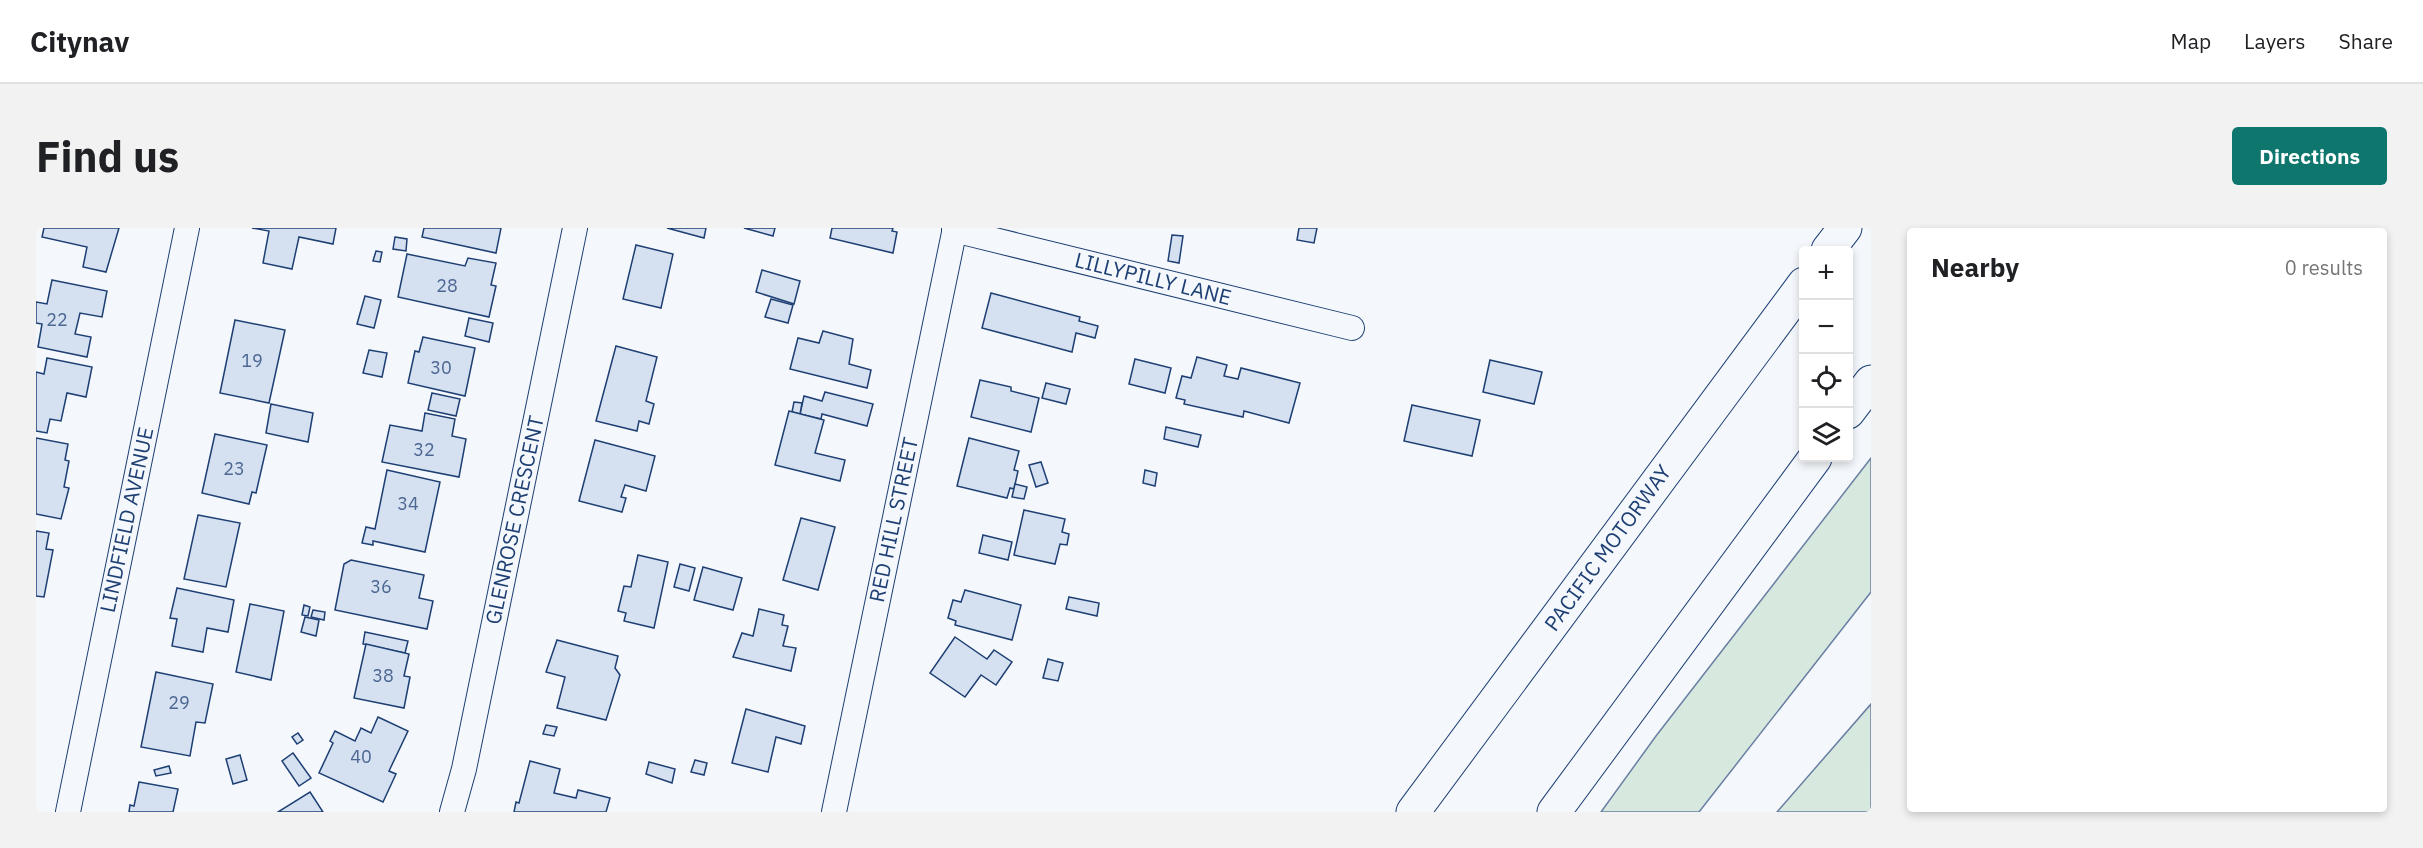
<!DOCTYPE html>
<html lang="en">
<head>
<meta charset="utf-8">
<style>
  :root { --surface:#fff; --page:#f2f2f2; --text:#202124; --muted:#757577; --line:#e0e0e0; --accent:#0f766e }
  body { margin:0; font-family:"IBM Plex Sans",sans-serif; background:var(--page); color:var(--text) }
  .controls { position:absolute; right:18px; top:18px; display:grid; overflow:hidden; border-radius:6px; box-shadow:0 3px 9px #0003 }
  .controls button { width:54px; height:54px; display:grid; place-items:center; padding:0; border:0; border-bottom:2px solid var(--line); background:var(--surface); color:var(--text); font:30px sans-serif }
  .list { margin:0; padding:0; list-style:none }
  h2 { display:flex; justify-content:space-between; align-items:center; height:78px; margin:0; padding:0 24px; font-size:26px }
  h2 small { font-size:20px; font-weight:400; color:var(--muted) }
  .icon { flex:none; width:33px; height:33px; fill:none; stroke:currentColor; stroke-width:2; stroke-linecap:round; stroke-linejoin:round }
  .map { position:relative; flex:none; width:1835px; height:584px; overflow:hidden; border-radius:6px }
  header { display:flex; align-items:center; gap:36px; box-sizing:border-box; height:84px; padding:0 30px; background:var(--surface); border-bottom:2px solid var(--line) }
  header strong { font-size:28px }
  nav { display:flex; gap:33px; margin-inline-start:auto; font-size:21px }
  .intro { display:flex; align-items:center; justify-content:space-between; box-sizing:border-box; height:144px; padding:0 36px }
  h1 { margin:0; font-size:42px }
  .button { padding:15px 27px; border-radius:6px; background:var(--accent); color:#fff; font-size:21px; font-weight:700 }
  main { display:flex; gap:36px; padding:0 36px }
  aside { flex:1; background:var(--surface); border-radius:6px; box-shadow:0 3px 9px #0003 }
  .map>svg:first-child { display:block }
  .green { fill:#d7e8df; stroke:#687fa3; stroke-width:1.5 }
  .building { fill:#d5e0f0; stroke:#1d3f73; stroke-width:1.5 }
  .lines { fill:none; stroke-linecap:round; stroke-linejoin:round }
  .street-casing { stroke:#1d3f73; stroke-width:26 }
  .highway-casing { stroke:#1d3f73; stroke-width:35 }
  .street { stroke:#f4f7fb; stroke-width:24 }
  .highway { stroke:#f4f7fb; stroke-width:33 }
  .labels { text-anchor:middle; stroke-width:4.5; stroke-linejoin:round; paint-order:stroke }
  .number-label { font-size:18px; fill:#4b6792 }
  .street-label { font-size:21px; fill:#1d3f73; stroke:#f4f7fb }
</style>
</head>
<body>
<header>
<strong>Citynav</strong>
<nav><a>Map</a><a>Layers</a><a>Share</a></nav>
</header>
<div class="intro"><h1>Find us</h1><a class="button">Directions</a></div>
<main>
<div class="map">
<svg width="1835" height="584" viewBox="0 0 1835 584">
  <rect width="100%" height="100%" fill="#f4f7fb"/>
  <!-- green -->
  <g class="green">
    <polygon points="1835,230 1835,364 1663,584 1565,584 1620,508"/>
    <polygon points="1835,476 1835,584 1741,584"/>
  </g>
  <!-- building -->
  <g class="building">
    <polygon points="8,0 83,0 70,44 47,39 51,19 6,9"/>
    <polygon points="216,0 300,0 297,16 263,9 256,41 227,35 233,3"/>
    <polygon points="388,0 465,0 460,25 386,9"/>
    <polygon points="631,0 670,0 668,10"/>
    <polygon points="708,0 739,0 737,8"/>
    <polygon points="796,0 857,0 856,3 861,4 857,25 794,10"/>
    <polygon points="1263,0 1281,0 1278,15 1261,12"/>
    <polygon points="1136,7 1147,8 1143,35 1132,33"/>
    <polygon points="359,9 371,11 370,23 357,21"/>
    <polygon points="600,17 637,26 625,80 587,71"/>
    <polygon points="340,23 346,24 344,34 337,33"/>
    <polygon points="371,26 429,38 432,30 460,35 455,57 460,58 453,89 362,69"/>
    <polygon points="726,42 764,53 758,76 720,64"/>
    <polygon points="16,52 71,63 66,89 44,85 39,106 55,109 51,129 2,119 6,96 0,95 0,74 11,76"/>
    <polygon points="955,65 1044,89 1043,93 1062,98 1059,110 1040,105 1036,124 946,100"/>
    <polygon points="329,68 345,72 338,100 321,96"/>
    <polygon points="735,71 757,77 752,95 729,89"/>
    <polygon points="433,90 457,95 453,114 429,108"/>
    <polygon points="199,92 249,102 233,175 184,165"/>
    <polygon points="787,103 817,111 813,136 835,142 831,160 754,141 762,110 783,115"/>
    <polygon points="387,109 439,120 429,168 372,155 379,123 383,124"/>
    <polygon points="580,118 621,129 610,173 618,176 613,196 603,193 601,203 560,193"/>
    <polygon points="333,122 351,125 346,149 327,145"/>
    <polygon points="1161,129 1191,137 1188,148 1202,151 1205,140 1264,155 1253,195 1208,183 1207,189 1148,176 1149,172 1140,170 1146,148 1155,150"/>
    <polygon points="11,130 56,139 50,169 31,165 25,193 14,191 11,205 0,203 0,144 8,146"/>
    <polygon points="1099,131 1135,140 1129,165 1093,156"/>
    <polygon points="1454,132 1506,144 1498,176 1447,164"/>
    <polygon points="944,152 975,159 975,163 1003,170 995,204 935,189"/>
    <polygon points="1010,155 1034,161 1030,176 1006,170"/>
    <polygon points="789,164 837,176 831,198 786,186 785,191 764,186 768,168 786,173"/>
    <polygon points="396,165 424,171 420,188 392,182"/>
    <polygon points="758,174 766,175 764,186 756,184"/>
    <polygon points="235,176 277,185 272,214 230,205"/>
    <polygon points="1376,177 1444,192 1436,228 1368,213"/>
    <polygon points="753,183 788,192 779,225 809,232 804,253 739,237"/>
    <polygon points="389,185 419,191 416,208 430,211 423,249 346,234 354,197 386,203"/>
    <polygon points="1130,199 1165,207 1162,219 1128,211"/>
    <polygon points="179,206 231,217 220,265 216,264 213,276 166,265"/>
    <polygon points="0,210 32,216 29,232 33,233 28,259 33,260 25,291 0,286"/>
    <polygon points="933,210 983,223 978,242 982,243 978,261 974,260 971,270 921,258"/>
    <polygon points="559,212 619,228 610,263 589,257 585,269 590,270 586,284 543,273"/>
    <polygon points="1005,234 1012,255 1000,259 993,237"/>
    <polygon points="351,242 404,254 389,324 337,313 337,317 326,315 330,299 339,301"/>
    <polygon points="1109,242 1121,245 1119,258 1107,255"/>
    <polygon points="979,256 991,259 988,271 976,269"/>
    <polygon points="988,282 1029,291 1026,304 1033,306 1031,317 1024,316 1019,336 978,327"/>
    <polygon points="162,287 204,295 190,359 148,351"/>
    <polygon points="765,290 799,299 782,362 747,352"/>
    <polygon points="0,303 13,305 10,321 17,322 8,369 0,368"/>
    <polygon points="947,307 976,314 972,332 943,325"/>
    <polygon points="602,327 632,334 618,400 588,393 590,385 582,383 588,358 595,359"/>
    <polygon points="315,332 388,347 383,370 397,373 391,401 299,382 308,336"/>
    <polygon points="644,336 659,340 653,363 638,359"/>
    <polygon points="667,339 706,350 697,382 658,372"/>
    <polygon points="141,360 198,372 192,404 171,400 167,424 136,418 141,391 134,390"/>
    <polygon points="929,362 985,377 976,412 919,397 920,393 912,390 917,372 925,374"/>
    <polygon points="1033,369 1063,375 1061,388 1030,381"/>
    <polygon points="214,376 248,383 235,452 200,444"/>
    <polygon points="268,377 274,379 272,388 266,387"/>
    <polygon points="723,381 748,387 746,397 752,398 747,418 760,420 755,443 697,429 706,405 717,408"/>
    <polygon points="277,382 289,384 288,392 275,389"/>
    <polygon points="269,389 283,392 280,408 265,404"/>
    <polygon points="329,404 372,413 369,425 327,416"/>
    <polygon points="919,409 951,431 958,422 976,434 960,457 945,447 929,469 894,445"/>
    <polygon points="521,412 582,428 579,440 584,447 570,492 521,480 529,449 510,444"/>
    <polygon points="330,416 373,426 368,448 374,449 368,480 318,470"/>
    <polygon points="1012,431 1027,435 1022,453 1007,450"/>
    <polygon points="120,444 177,456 169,495 160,494 154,528 105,519"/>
    <polygon points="710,481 769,498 765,516 740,509 732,544 696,535"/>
    <polygon points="342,489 372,503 353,543 360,546 347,574 283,545 297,515 294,513 299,503 319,513 325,500 335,505"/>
    <polygon points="510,497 521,499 518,508 507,506"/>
    <polygon points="262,505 267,512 261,516 256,509"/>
    <polygon points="257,525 275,550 263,558 246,533"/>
    <polygon points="204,527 211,552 197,556 190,531"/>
    <polygon points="659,532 671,535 668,547 655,544"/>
    <polygon points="494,533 524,541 518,565 540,570 542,562 574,570 570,584 478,584 480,574 483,575"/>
    <polygon points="613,534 639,541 636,555 610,546"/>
    <polygon points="133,538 135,545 120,548 118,542"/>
    <polygon points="103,554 142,561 137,584 93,584 94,577 98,578"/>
    <polygon points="274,564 287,584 242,584"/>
  </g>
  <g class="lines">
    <!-- street casing -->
    <g class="street-casing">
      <g id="street">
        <polyline points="918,2 1316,100"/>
        <polyline points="32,584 151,0"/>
        <polyline points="416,584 428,541 539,0"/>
        <polyline points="798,584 919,0"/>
      </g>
    </g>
    <!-- highway casing -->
    <g class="highway-casing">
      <g id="highway">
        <polyline points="1792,22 1809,0"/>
        <polyline points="1812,184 1835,154"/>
        <polyline points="1377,584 1768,56"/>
        <polyline points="1518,584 1779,230"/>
      </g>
    </g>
    <!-- street -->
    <use href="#street" class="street"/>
    <!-- highway -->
    <use href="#highway" class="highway"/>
  </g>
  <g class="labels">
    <!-- number labels -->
    <g class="number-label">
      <text x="411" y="64">28</text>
      <text x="21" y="98">22</text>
      <text x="216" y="139">19</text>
      <text x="405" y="146">30</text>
      <text x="388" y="228">32</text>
      <text x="198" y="247">23</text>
      <text x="372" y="282">34</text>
      <text x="345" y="365">36</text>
      <text x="347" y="454">38</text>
      <text x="143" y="481">29</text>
      <text x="325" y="535">40</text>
    </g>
    <!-- street labels -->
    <g class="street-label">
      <text transform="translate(1117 51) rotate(14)" y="7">LILLYPILLY LANE</text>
      <text transform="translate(91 292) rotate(-78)" y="7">LINDFIELD AVENUE</text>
      <text transform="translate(479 292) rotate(-78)" y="7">GLENROSE CRESCENT</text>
      <text transform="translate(858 292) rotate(-78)" y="7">RED HILL STREET</text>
      <text transform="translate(1572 320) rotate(-54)" y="7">PACIFIC MOTORWAY</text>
    </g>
  </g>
</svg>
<div class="controls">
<button>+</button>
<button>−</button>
<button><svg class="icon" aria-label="locate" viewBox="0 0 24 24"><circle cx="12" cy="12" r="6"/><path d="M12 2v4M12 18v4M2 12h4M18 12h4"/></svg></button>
<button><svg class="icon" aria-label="layers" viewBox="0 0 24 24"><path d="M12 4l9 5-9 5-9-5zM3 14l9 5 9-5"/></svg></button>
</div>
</div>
<aside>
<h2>Nearby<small>0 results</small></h2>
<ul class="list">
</ul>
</aside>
</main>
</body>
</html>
